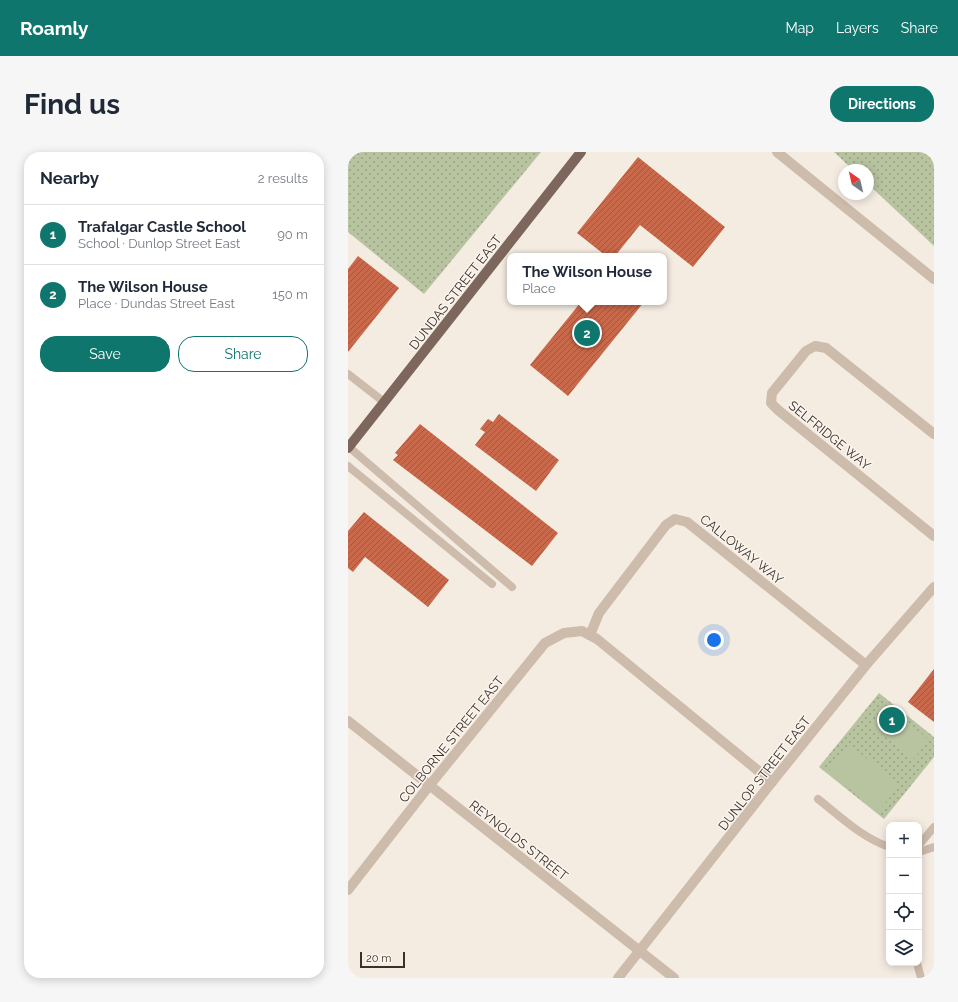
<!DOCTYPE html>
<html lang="en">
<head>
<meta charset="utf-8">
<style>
  :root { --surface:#fff; --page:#f6f6f7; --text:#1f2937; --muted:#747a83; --line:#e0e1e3; --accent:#0f766e }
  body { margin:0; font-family:Raleway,sans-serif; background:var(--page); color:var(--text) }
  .controls { position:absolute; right:12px; bottom:12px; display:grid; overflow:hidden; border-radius:8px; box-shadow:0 2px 10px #0003 }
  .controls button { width:36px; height:36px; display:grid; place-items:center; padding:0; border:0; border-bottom:1px solid var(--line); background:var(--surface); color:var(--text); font:20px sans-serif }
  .compass { position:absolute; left:490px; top:12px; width:36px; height:36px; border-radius:50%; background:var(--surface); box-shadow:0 2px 10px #0003; rotate:326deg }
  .scale { position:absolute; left:12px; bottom:10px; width:45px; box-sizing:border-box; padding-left:4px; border:2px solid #3b302b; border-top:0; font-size:11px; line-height:14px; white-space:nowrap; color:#3b302b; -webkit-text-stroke:3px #fbf5ee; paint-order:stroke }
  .you { position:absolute; left:366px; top:488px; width:14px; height:14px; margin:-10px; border:3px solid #fff; border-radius:50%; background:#1a73e8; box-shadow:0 0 0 6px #1a73e833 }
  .badge { display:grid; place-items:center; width:26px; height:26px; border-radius:50%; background:var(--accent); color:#fff; font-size:13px; font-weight:700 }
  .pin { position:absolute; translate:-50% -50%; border:2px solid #fff; box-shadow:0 1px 4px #0006 }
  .popup { position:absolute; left:159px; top:101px; width:160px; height:52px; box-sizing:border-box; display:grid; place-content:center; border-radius:8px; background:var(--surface); filter:drop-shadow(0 1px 3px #0005); font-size:13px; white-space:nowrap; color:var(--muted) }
  .popup b { font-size:15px; color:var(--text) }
  .popup::after { content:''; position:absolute; left:50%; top:100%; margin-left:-8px; border:8px solid transparent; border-top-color:var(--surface) }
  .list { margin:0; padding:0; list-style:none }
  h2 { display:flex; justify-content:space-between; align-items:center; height:52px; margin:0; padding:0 16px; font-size:17px }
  h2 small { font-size:13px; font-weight:400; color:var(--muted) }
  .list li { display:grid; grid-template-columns:26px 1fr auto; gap:12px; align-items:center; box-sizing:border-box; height:60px; padding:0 16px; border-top:1px solid var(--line) }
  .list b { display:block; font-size:15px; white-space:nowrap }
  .list p { margin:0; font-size:13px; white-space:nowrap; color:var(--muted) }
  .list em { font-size:13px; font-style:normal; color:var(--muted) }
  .actions { display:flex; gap:8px; padding:12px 16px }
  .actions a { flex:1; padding:9px 0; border:1px solid var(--accent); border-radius:16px; text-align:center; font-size:14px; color:var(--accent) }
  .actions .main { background:var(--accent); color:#fff }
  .icon { flex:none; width:22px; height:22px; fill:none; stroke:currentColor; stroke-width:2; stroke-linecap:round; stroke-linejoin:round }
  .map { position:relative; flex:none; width:586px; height:826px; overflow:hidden; border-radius:16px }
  header { display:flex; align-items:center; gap:24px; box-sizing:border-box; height:56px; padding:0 20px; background:var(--accent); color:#fff }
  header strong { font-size:19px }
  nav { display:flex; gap:22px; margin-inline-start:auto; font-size:14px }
  .intro { display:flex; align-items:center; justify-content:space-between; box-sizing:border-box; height:96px; padding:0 24px }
  h1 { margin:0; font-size:28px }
  .button { padding:10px 18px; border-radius:16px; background:var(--accent); color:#fff; font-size:14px; font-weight:700 }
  main { display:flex; gap:24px; padding:0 24px }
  aside { flex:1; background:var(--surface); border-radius:16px; box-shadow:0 2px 10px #0003 }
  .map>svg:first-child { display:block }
  .grass { fill:url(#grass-dots) }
  .garden { fill:#b8c4a0 }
  .building { fill:url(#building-hatch) }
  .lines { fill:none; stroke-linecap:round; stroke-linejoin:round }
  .service { stroke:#cdbbac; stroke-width:8 }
  .minor { stroke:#cdbbac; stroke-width:10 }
  .tertiary { stroke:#cdbbac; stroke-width:10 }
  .primary { stroke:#7d675c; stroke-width:10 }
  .labels { text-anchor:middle; stroke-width:3; stroke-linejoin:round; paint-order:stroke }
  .street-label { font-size:13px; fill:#3b302b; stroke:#fbf5ee }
</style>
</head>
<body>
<header>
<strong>Roamly</strong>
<nav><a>Map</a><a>Layers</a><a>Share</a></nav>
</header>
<div class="intro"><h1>Find us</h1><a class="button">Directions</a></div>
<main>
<aside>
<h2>Nearby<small>2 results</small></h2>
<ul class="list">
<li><span class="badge">1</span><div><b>Trafalgar Castle School</b><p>School · Dunlop Street East</p></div><em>90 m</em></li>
<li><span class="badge">2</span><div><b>The Wilson House</b><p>Place · Dundas Street East</p></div><em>150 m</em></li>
</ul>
<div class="actions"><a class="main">Save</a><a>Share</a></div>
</aside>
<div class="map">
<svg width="586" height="826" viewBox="0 0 586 826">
  <defs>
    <pattern id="grass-dots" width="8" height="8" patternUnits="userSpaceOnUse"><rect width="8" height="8" fill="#b8c4a0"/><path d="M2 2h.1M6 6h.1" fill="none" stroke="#97a083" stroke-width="1.8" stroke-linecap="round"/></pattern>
    <pattern id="building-hatch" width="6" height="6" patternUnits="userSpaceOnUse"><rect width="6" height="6" fill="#c8694b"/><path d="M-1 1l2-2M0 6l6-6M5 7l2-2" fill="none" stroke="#a4573f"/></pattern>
  </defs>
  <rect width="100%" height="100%" fill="#f4ebe1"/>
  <!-- grass -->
  <g class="grass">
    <polygon points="0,0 193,0 76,142 0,80"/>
    <polygon points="486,0 586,0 586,94 520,32 520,18 505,18"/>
    <polygon points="531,541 586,585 586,605 536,667 471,615"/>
  </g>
  <!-- garden -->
  <g class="garden">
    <polygon points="539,554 581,588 566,607 523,574"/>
    <polygon points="502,593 552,633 530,660 480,620"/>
  </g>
  <!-- building -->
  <g class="building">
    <polygon points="290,5 377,75 345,115 292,73 267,104 258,104 229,81"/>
    <polygon points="10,104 51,136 0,200 0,117"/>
    <polygon points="233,150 296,150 220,244 182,213"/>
    <polygon points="151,262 211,308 188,339 127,293 137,280 132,277 140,267 145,270"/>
    <polygon points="72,272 210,381 184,414 45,308 50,303 47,301"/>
    <polygon points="16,360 101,428 80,455 17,405 5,420 0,416 0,379"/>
    <polygon points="586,517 586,570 560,550"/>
  </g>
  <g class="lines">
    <!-- service -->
    <g class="service">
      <polyline points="0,222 36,250"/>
      <polyline points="1,295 164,435"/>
      <polyline points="0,314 144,432"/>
      <path d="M470,647C493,665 513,685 541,695"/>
      <polyline points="571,693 586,675"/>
      <polyline points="571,700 586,695"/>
      <polyline points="569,811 573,826"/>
    </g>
    <!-- minor -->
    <g class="minor">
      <polyline points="586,282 478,196 467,194 458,199 424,241 423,251 430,258 586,384"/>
      <polyline points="242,483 251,461 318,373 327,367 339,370 518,513"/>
      <polyline points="0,569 326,826"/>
      <polyline points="0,738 81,634 197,491 216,481 234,479 249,487 424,630"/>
      <polyline points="270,826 424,630 518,513 586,435"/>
    </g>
    <!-- tertiary -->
    <polyline class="tertiary" points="429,0 586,127"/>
    <!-- primary -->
    <polyline class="primary" points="0,296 233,0"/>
  </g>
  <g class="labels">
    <!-- street labels -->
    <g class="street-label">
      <text transform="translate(107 140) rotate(-52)" y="5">DUNDAS STREET EAST</text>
      <text transform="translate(482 283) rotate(39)" y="5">SELFRIDGE WAY</text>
      <text transform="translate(394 397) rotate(39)" y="5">CALLOWAY WAY</text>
      <text transform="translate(103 587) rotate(-51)" y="5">COLBORNE STREET EAST</text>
      <text transform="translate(416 621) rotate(-52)" y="5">DUNLOP STREET EAST</text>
      <text transform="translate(171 688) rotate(38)" y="5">REYNOLDS STREET</text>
    </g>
  </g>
</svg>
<div class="controls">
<button>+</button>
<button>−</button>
<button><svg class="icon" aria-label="locate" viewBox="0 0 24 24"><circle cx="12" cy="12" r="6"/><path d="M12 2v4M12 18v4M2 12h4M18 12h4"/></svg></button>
<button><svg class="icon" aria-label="layers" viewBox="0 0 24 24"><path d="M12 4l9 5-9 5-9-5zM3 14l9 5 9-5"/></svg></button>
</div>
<svg class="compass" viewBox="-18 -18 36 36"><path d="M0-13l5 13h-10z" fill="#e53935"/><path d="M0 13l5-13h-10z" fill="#747a83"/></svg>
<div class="scale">20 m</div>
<div class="you"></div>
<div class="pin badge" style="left:544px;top:568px">1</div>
<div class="pin badge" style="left:239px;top:181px">2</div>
<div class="popup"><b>The Wilson House</b>Place</div>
</div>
</main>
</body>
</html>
